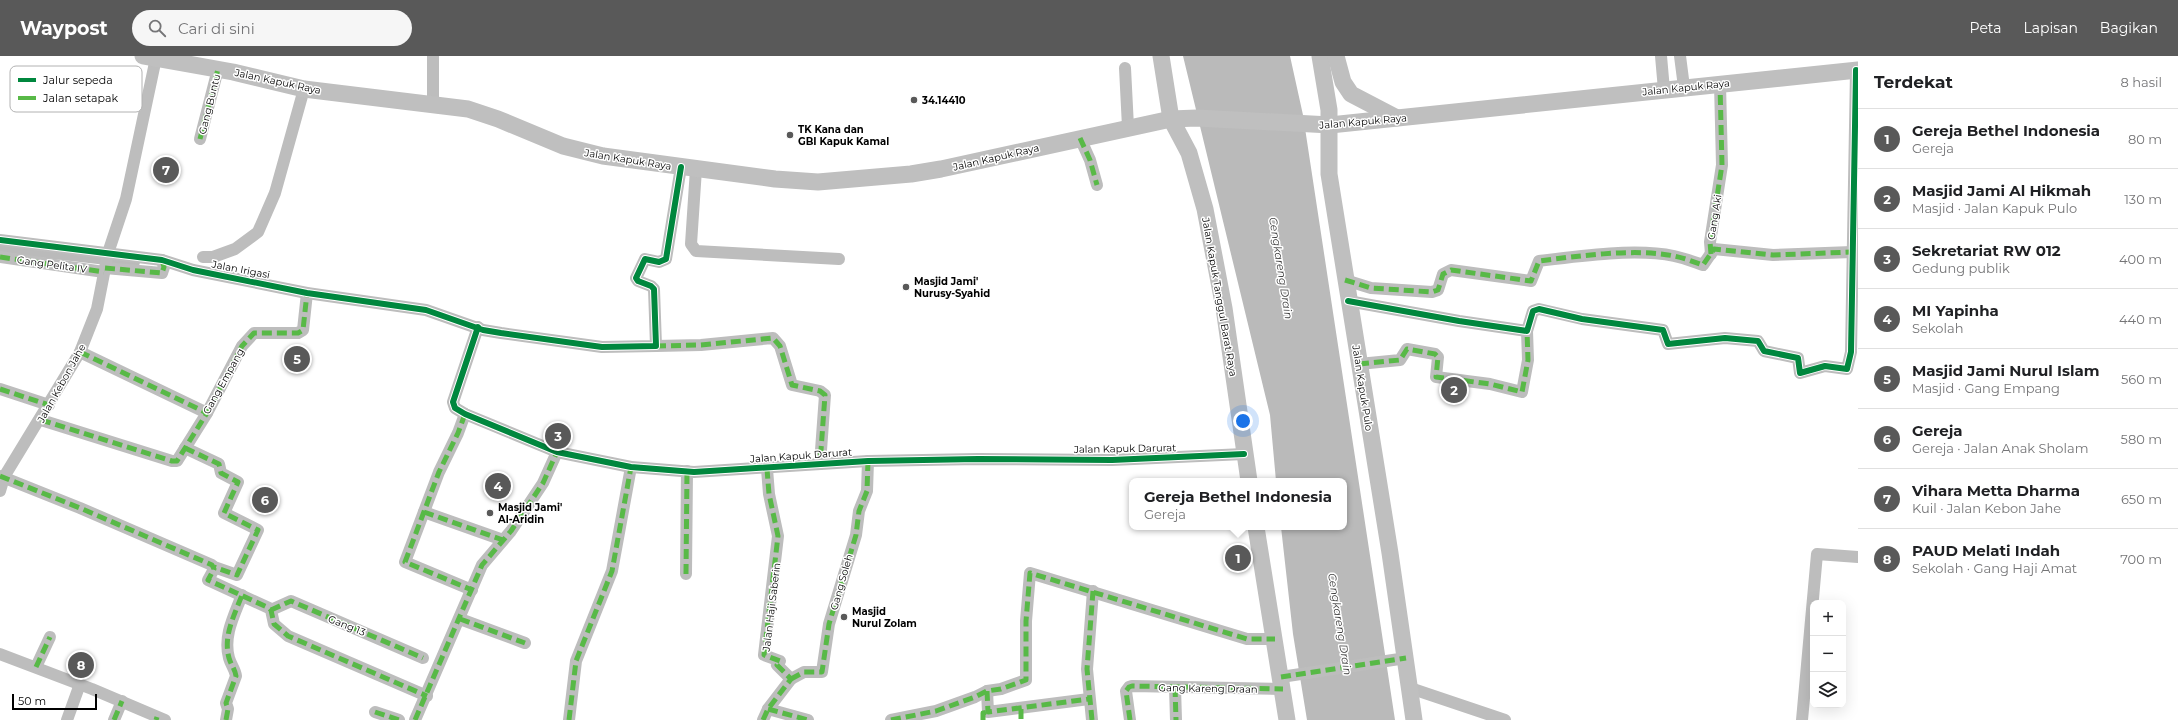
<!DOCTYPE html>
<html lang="id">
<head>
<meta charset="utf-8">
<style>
  :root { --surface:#fff; --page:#f6f6f6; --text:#202124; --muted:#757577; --line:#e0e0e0; --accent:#595959 }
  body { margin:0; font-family:Montserrat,sans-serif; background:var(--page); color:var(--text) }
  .controls { position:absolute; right:12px; bottom:12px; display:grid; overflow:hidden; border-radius:8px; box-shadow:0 4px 16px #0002 }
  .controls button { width:36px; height:36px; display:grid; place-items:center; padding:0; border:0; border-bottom:1px solid var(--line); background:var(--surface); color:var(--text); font:20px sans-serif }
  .scale { position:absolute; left:12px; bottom:10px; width:85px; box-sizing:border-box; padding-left:4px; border:2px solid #000; border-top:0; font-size:11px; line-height:14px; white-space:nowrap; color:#000; -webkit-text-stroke:3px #fff; paint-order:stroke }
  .you { position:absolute; left:1243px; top:365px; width:14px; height:14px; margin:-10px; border:3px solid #fff; border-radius:50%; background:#1a73e8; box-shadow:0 0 0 6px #1a73e833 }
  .badge { display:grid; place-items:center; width:26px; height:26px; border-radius:50%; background:var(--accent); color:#fff; font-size:13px; font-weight:700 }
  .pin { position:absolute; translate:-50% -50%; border:2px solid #fff; box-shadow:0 1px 4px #0006 }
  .popup { position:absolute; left:1129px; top:422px; width:218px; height:52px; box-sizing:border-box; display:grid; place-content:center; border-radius:8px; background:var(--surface); filter:drop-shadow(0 1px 3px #0005); font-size:13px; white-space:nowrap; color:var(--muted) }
  .popup b { font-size:15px; color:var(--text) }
  .popup::after { content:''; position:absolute; left:50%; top:100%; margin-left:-8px; border:8px solid transparent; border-top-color:var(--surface) }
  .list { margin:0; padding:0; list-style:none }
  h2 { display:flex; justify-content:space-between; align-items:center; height:52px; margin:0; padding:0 16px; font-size:17px }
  h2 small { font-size:13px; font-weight:400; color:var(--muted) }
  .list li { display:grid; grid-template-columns:26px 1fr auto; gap:12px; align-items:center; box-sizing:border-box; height:60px; padding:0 16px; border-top:1px solid var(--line) }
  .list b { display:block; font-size:15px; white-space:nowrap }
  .list p { margin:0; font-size:13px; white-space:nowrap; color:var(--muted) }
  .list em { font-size:13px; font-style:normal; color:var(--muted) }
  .icon { flex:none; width:22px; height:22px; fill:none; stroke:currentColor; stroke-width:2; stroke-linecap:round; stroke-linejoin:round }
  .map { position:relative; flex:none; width:1858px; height:664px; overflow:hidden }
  header { display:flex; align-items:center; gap:24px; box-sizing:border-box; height:56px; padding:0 20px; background:var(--accent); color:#fff }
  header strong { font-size:19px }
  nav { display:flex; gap:22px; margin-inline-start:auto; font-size:14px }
  .search { width:280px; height:36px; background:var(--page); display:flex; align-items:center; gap:10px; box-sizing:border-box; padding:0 14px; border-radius:22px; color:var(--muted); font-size:15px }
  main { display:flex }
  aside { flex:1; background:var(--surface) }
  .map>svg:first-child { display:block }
  .water { fill:#bababa }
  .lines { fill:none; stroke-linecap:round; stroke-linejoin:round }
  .canal { stroke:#bababa; stroke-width:12 }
  .street { stroke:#bdbdbd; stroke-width:12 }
  .secondary { stroke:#bfbfbf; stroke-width:17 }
  .quiet { stroke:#58b947; stroke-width:5; stroke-dasharray:10 5; stroke-linecap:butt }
  .cycleway-casing { stroke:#fff; stroke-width:8 }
  .cycleway { stroke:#00873e; stroke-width:6 }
  .poi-dot { fill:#595959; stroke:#fff; stroke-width:1.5 }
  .labels { text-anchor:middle; stroke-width:3; stroke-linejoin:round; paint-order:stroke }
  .street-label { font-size:10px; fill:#000; stroke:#fff }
  .poi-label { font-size:10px; font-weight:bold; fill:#000; stroke:#fff; text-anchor:start }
  .water-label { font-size:11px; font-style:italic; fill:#3e3e3e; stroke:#fff }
  .key { fill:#fff; stroke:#b2b2b2; stroke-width:1 }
  .key-label { font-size:11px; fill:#000 }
</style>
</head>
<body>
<header>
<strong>Waypost</strong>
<div class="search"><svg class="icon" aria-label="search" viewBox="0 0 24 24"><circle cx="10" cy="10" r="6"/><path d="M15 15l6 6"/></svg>Cari di sini</div>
<nav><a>Peta</a><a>Lapisan</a><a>Bagikan</a></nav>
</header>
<main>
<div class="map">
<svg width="1858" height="664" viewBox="0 0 1858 664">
  <rect width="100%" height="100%" fill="#fff"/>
  <!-- water -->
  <polygon class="water" points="1183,0 1290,0 1303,59 1395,664 1307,664 1293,578 1281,471 1344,471 1344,425 1276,425 1270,359"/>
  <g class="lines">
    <!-- canal -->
    <polyline class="canal" points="0,191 134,206"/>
    <!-- street -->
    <g class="street">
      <polyline points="1661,0 1664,34"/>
      <polyline points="1680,0 1684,31"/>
      <polyline points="1125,12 1128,71"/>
      <polyline points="433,48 433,0"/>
      <polyline points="1080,82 1090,104 1097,129"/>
      <polyline points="200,83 218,13"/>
      <polyline points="696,113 691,188 696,195 839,203"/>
      <polyline points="0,184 162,204 193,214 307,237 426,254 483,274 501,277 602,291 656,290 654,233 651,230 638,225 636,222 645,203 659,206 666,203 681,111"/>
      <polyline points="1711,198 1710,186 1722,109 1720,28"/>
      <polyline points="0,201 104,216"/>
      <polyline points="203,201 213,201 235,193 258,176 275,137 304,33"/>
      <polyline points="105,212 162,217 164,211 162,204"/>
      <path d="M1345,224L1371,232L1432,236L1438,234L1443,218L1451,214L1531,225L1539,205C1578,200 1636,192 1674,200C1684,202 1694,206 1703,209L1714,193L1773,199L1852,196"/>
      <polyline points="1348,245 1459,265 1527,275 1533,255 1539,253 1582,263 1663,274 1668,288 1725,282 1758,285 1764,295 1798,302 1800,317 1825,310 1847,313 1851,296 1856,14"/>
      <polyline points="478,271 453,346 455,352 465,358 557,396 631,411 694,416 868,405 978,403 1112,404 1244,398"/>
      <polyline points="656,290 701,289 773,282 780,290 792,329 820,335 825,339 820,408"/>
      <polyline points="80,296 207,357"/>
      <polyline points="1359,308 1400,304 1407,293 1435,298 1438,301 1436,321 1490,328 1522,336 1528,304 1527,275"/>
      <polyline points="0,333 49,349"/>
      <polyline points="465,358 458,377 439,416 405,506 472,534"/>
      <polyline points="41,364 172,405 177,405 207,357 242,290 254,277 298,277 303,274 307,237"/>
      <polyline points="185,392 219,408 221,417 238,426 224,457 258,474 237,519 214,511"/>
      <polyline points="0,420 80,452 212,509 214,513 208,524 269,552 271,554 274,568 288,580 427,640"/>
      <polyline points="0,435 4,421 80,296 97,253 108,197 126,143 156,2"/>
      <polyline points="424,456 503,484"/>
      <polyline points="686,518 687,415"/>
      <polyline points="271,554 291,545 423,602"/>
      <polyline points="460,563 525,587"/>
      <polyline points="0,598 92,633 165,664"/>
      <polyline points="36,611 50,581"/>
      <polyline points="1281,621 1406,602"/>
      <polyline points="791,623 804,616 822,616 829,568 856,479 859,455 867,435 868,405"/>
      <polyline points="1175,631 1176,664"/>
      <polyline points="1410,632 1505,664"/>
      <polyline points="987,635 988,656 1089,643"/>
      <polyline points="768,653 808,664"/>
      <polyline points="375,656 399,664"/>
      <polyline points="67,664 80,628"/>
      <polyline points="114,664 122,645"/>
      <path d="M226,664L228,653L226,647L236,620C235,613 231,609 229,602C223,580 234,560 242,539"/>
      <polyline points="415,664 482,509 511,475 543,427 557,396"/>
      <polyline points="569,664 576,605 612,515 631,411"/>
      <polyline points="763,664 768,653 791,623 777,609 780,605 764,599 778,480 769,438 767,413"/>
      <polyline points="891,664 936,655 975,641 987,635 1001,633 1026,624 1026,565 1030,517 1247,583 1275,583"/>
      <polyline points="1092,664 1087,613 1093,535"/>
      <polyline points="1130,664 1126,635 1129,631 1132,630 1283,633"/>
      <polyline points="1802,664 1817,498 1858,501"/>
    </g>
    <!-- secondary -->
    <g class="secondary">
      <polyline points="143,0 233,16 304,33 468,53 498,63 563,90 603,100 775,123 818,126 911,118 941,113 1171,63 1197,62 1330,69 1858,14"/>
      <polyline points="1161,0 1171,63 1189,97 1205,153 1224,252 1249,425"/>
      <polyline points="1320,0 1329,54 1329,118 1390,497 1414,664"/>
      <polyline points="1336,0 1343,26 1351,38 1397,62"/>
      <polyline points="1256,471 1287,664"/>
    </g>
    <!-- quiet -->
    <g class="quiet">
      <polyline points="1080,82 1090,104 1097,129"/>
      <polyline points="200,83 218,13"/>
      <polyline points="1711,198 1710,186 1722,109 1720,28"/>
      <polyline points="0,201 104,216"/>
      <polyline points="105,212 162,217 164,211 162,204"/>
      <path d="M1345,224L1371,232L1432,236L1438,234L1443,218L1451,214L1531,225L1539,205C1578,200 1636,192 1674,200C1684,202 1694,206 1703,209L1714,193L1773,199L1852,196"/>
      <polyline points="656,290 701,289 773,282 780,290 792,329 820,335 825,339 820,408"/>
      <polyline points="80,296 207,357"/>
      <polyline points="1359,308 1400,304 1407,293 1435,298 1438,301 1436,321 1490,328 1522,336 1528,304 1527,275"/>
      <polyline points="0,333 49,349"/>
      <polyline points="465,358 458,377 439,416 405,506 472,534"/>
      <polyline points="41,364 172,405 177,405 207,357 242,290 254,277 298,277 303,274 307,237"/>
      <polyline points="185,392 219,408 221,417 238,426 224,457 258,474 237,519 214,511"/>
      <polyline points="0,420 80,452 212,509 214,513 208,524 269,552 271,554 274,568 288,580 427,640"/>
      <polyline points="424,456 503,484"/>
      <polyline points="686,518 687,415"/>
      <polyline points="271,554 291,545 423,602"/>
      <polyline points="460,563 525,587"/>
      <polyline points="36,611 50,581"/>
      <polyline points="1281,621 1406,602"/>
      <polyline points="791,623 804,616 822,616 829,568 856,479 859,455 867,435 868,405"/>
      <polyline points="1175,631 1176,664"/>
      <polyline points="987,635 988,656 1089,643"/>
      <polyline points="768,653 808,664"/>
      <polyline points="1021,653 1021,664"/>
      <polyline points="375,656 399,664"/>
      <polyline points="114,664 122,645"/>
      <polyline points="156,664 157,661"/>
      <path d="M226,664L228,653L226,647L236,620C235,613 231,609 229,602C223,580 234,560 242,539"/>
      <polyline points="415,664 482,509 511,475 543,427 557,396"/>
      <polyline points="569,664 576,605 612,515 631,411"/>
      <polyline points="763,664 768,653 791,623 777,609 780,605 764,599 778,480 769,438 767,413"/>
      <polyline points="891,664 936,655 975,641 987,635 1001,633 1026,624 1026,565 1030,517 1247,583 1275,583"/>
      <polyline points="983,664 983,657 988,656"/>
      <polyline points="1092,664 1087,613 1093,535"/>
      <polyline points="1130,664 1126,635 1129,631 1132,630 1283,633"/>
    </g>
    <!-- cycleway casing -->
    <g class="cycleway-casing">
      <g id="cycleway">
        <polyline points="0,184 162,204 193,214 307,237 426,254 483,274 501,277 602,291 656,290 654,233 651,230 638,225 636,222 645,203 659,206 666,203 681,111"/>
        <polyline points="1348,245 1459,265 1527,275 1533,255 1539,253 1582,263 1663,274 1668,288 1725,282 1758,285 1764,295 1798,302 1800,317 1825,310 1847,313 1851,296 1856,14"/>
        <polyline points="478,271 453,346 455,352 465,358 557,396 631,411 694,416 868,405 978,403 1112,404 1244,398"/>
      </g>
    </g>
    <!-- cycleway -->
    <use href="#cycleway" class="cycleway"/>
  </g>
  <!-- markers -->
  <g class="poi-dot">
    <circle cx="914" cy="44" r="4"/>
    <circle cx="790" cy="79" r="4"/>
    <circle cx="906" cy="231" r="4"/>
    <circle cx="490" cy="457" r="4"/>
    <circle cx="844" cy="561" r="4"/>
  </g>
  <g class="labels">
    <!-- street labels -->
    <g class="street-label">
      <text transform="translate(278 25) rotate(12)" y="4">Jalan Kapuk Raya</text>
      <text transform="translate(1686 31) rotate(-6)" y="4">Jalan Kapuk Raya</text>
      <text transform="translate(209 48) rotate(-76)" y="4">Gang Buntu</text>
      <text transform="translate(1363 65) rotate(-5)" y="4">Jalan Kapuk Raya</text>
      <text transform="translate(996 101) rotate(-13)" y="4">Jalan Kapuk Raya</text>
      <text transform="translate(628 103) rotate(9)" y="4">Jalan Kapuk Raya</text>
      <text transform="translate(1714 161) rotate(-81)" y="4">Gang Aki</text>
      <text transform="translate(52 208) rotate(8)" y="4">Gang Pelita IV</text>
      <text transform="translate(241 213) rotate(11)" y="4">Jalan Irigasi</text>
      <text transform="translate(1220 241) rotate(80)" y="4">Jalan Kapuk Tanggul Barat Raya</text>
      <text transform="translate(223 325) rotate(-61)" y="4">Gang Empang</text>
      <text transform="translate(61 327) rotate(-61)" y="4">Jalan Kebon Jahe</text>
      <text transform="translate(1363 332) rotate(81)" y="4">Jalan Kapuk Pulo</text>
      <text transform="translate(1125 392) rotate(-1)" y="4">Jalan Kapuk Darurat</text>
      <text transform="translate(801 399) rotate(-4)" y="4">Jalan Kapuk Darurat</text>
      <text transform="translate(841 526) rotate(-74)" y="4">Gang Soleh</text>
      <text transform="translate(771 551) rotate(-83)" y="4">Jalan Haji Saberin</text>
      <text transform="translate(347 569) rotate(22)" y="4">Gang 13</text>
      <text transform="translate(1208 632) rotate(1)" y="4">Gang Kareng Draan</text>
    </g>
    <!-- poi labels -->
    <g class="poi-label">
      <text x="922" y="48">34.14410</text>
      <text x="798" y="77">TK Kana dan<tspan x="798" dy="12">GBI Kapuk Kamal</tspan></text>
      <text x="914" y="229">Masjid Jami'<tspan x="914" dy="12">Nurusy-Syahid</tspan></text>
      <text x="498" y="455">Masjid Jami'<tspan x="498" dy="12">Al-Aridin</tspan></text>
      <text x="852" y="559">Masjid<tspan x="852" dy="12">Nurul Zolam</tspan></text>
    </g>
    <!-- water labels -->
    <g class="water-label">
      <text transform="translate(1281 212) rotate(81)" y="4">Cengkareng Drain</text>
      <text transform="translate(1340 568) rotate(81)" y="4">Cengkareng Drain</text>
    </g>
  </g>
  <!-- legend -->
  <rect x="10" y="10" width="132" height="46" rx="6" class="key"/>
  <rect x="18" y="22" width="18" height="4" fill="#00873e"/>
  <rect x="18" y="40" width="18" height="4" fill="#58b947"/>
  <g class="key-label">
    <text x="43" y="28">Jalur sepeda</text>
    <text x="43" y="46">Jalan setapak</text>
  </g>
</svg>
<div class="controls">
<button>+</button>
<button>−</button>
<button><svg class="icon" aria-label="layers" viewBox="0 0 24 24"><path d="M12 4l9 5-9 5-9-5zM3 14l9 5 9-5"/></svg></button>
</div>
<div class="scale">50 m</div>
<div class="you"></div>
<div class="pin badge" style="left:1238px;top:502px">1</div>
<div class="popup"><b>Gereja Bethel Indonesia</b>Gereja</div>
<div class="pin badge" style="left:1454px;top:334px">2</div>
<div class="pin badge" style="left:558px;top:380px">3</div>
<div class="pin badge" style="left:498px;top:430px">4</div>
<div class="pin badge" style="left:297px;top:303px">5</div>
<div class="pin badge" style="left:265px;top:444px">6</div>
<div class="pin badge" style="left:166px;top:114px">7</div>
<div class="pin badge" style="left:81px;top:609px">8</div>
</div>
<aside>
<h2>Terdekat<small>8 hasil</small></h2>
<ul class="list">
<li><span class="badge">1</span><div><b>Gereja Bethel Indonesia</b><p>Gereja</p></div><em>80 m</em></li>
<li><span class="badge">2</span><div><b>Masjid Jami Al Hikmah</b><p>Masjid · Jalan Kapuk Pulo</p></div><em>130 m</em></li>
<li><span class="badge">3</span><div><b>Sekretariat RW 012</b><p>Gedung publik</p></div><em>400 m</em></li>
<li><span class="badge">4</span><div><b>MI Yapinha</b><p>Sekolah</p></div><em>440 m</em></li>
<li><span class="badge">5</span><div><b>Masjid Jami Nurul Islam</b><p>Masjid · Gang Empang</p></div><em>560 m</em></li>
<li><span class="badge">6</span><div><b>Gereja</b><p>Gereja · Jalan Anak Sholam</p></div><em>580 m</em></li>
<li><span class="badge">7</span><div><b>Vihara Metta Dharma</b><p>Kuil · Jalan Kebon Jahe</p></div><em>650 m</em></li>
<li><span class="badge">8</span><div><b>PAUD Melati Indah</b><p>Sekolah · Gang Haji Amat</p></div><em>700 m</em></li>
</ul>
</aside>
</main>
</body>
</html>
